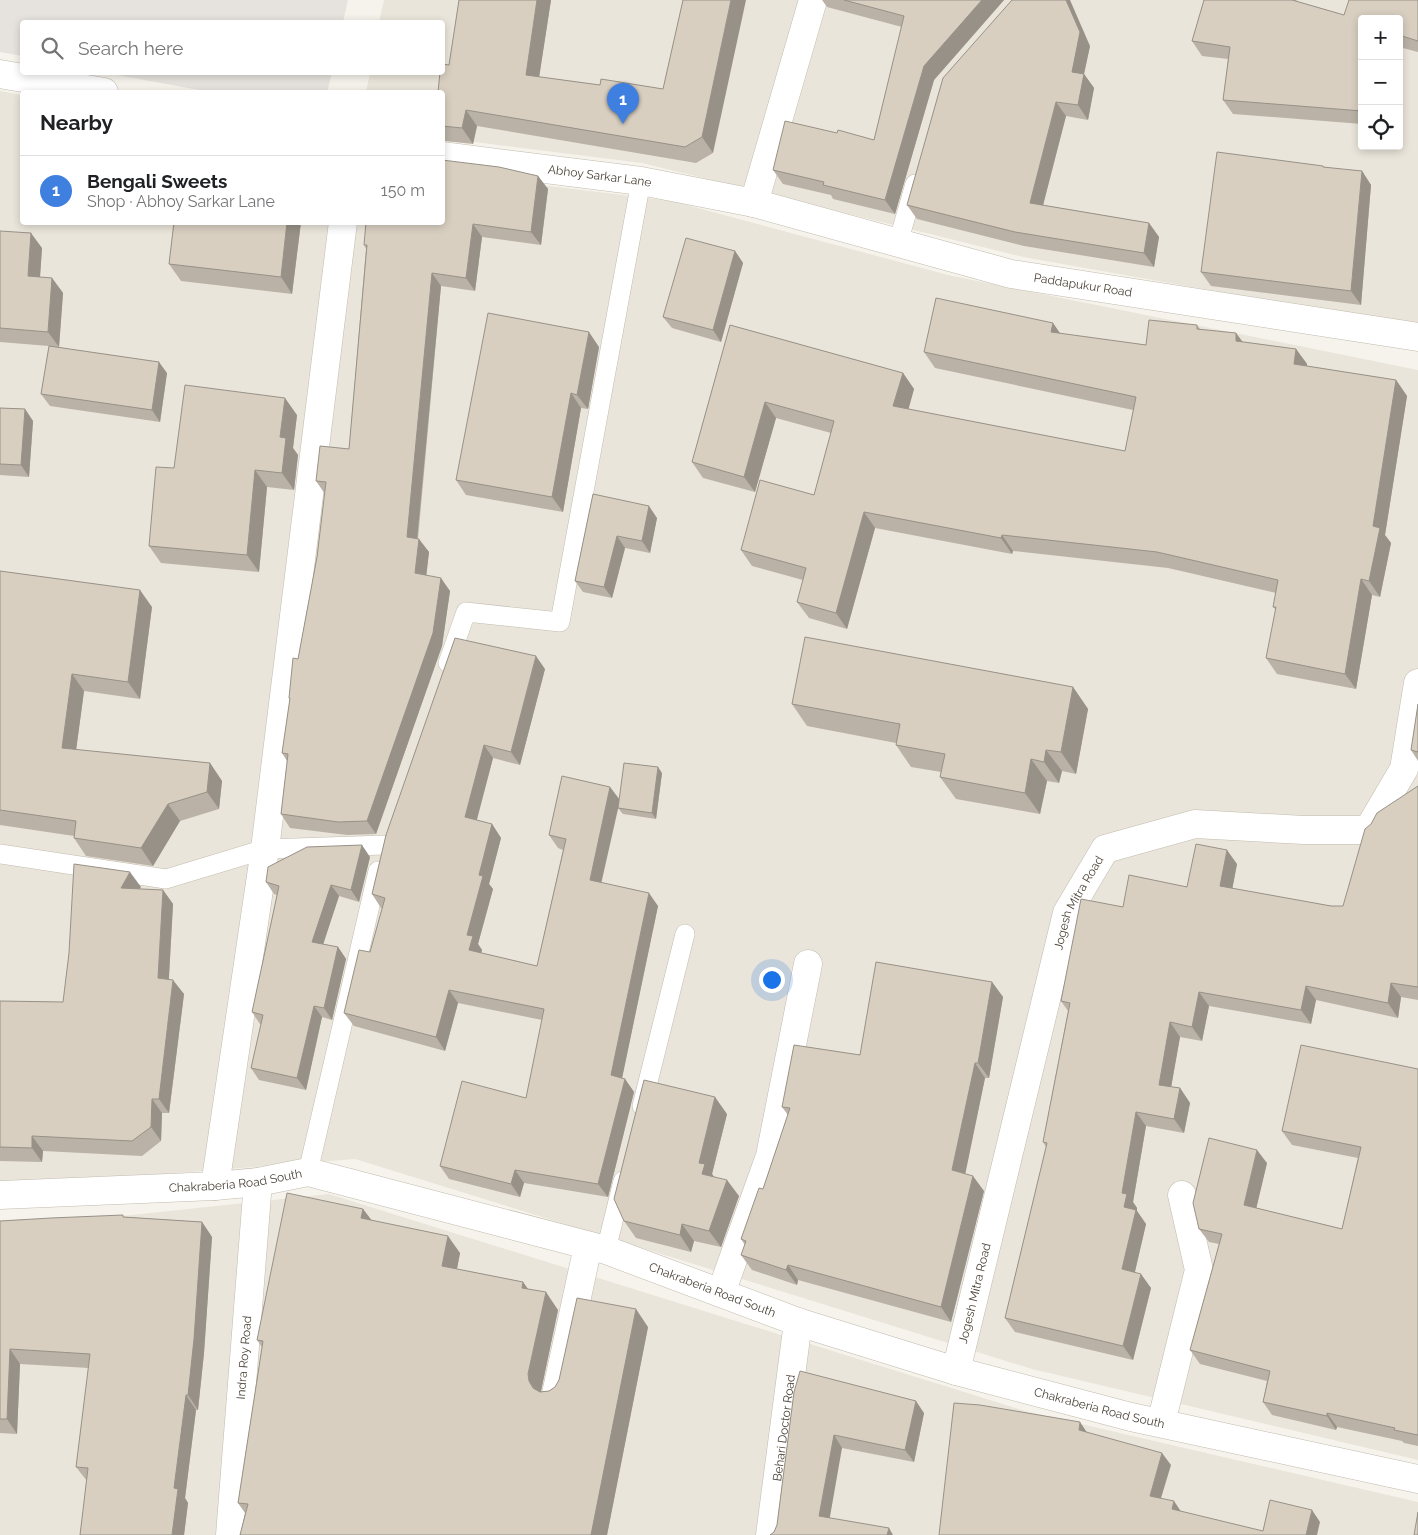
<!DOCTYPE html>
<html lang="en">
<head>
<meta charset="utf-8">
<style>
  :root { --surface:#fff; --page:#f2f2f2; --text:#202124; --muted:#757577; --line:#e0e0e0; --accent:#0f766e }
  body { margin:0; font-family:Raleway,sans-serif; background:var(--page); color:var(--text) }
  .controls { position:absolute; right:15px; top:15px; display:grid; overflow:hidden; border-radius:5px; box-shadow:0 2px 8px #0003 }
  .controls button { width:45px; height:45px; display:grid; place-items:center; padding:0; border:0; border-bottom:1px solid var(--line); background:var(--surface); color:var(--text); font:25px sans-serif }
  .you { position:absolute; left:771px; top:979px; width:18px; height:18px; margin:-12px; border:4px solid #fff; border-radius:50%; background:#1a73e8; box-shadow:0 0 0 8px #1a73e833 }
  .badge { display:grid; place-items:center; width:32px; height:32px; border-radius:50%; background:var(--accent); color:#fff; font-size:16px; font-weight:700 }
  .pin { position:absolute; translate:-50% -41px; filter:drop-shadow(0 1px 2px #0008) }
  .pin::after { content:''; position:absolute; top:26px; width:18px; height:15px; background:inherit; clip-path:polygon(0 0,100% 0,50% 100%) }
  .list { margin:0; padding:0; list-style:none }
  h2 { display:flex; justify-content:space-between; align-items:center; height:65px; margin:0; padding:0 20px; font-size:21px }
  h2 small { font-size:16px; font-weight:400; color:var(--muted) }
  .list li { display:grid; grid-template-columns:32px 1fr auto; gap:15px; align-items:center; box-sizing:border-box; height:70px; padding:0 20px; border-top:1px solid var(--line) }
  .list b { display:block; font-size:19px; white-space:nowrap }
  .list p { margin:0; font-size:16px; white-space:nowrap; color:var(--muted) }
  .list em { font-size:16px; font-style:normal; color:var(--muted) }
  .icon { flex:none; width:28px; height:28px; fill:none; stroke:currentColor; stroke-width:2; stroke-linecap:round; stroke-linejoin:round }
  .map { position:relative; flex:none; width:1418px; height:1535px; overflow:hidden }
  .search { position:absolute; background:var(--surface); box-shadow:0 2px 8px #0003; left:20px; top:20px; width:425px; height:55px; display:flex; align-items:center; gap:12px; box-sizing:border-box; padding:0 18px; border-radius:5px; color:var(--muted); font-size:19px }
  .panel { position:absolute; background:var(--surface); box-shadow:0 2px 8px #0003; left:20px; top:90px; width:425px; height:135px; border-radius:5px }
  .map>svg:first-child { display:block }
  .residential { fill:#eae5da; fill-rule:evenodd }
  .industrial { fill:#e6e2dd }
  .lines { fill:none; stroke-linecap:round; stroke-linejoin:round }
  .service-casing { stroke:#c2bbae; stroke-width:20 }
  .minor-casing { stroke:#c2bbae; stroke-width:29 }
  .service { stroke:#fff; stroke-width:19 }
  .minor { stroke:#fff; stroke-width:28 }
  .wall { fill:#bab2a6 }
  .shaded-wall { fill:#979187 }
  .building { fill:#d8cfc1; stroke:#979187 }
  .labels { text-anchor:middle; stroke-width:4; stroke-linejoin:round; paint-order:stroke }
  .street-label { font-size:12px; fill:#4b4439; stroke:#fff }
</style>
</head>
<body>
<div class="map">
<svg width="1418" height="1535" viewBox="0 0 1418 1535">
  <rect width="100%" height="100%" fill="#f6f3ec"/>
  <!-- residential -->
  <g class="residential">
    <path d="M384,0H1418V327L1023,257L642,163L443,138L442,92H366L370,73L442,72V22H379ZM1362,19H1399V146H1362Z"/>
    <polygon points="0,91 22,95 22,222 442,222 443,173 672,201 948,275 1418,370 1418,1460 1032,1369 355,1159 0,1187"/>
    <polygon points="329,1194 1025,1411 1418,1502 1418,1535 0,1535 0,1229"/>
  </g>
  <!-- industrial -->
  <g class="industrial">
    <polygon points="0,0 348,0 343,22 22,22 22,56 0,52"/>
    <polygon points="106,73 332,73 327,92 210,92"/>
  </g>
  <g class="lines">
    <!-- service casing -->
    <g class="service-casing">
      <g id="service">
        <polyline points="898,243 915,184"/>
        <polyline points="448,663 466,612 560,622 641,181"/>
        <polyline points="0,854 166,879 265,849 384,845"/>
        <polyline points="642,1106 685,934"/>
        <polyline points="308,1172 378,871"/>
        <polyline points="606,1250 623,1181"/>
      </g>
    </g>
    <!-- minor casing -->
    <g class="minor-casing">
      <g id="minor">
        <polyline points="0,74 104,92"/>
        <path id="s1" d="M442,156L641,181L754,203L1011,274L1418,337"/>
        <polyline points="754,203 813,0"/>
        <polyline points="215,1186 265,849 343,222"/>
        <path id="s2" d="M0,1195L215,1186L258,1182L308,1172L606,1250L798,1322L956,1371L1131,1417L1418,1479"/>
        <polyline points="721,1293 770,1156 808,964"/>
        <path id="s3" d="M956,1371L1067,913L1105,849L1195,824L1304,830H1368L1404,769L1418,683"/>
        <polyline points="556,1394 588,1246"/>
        <polyline points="1161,1423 1199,1270 1182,1195"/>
        <path id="s4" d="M230,1535L258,1182"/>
        <path id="s5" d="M770,1535L798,1322"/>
      </g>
    </g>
    <!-- service -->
    <use href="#service" class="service"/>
    <!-- minor -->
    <use href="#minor" class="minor"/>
  </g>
  <!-- wall -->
  <g class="wall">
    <polygon points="459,0 551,0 539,77 600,85 663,89 683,0 713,153 696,163 477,126 473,144 445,141 442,137 442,92 449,65"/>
    <polygon points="822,0 1004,0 934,80 895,214 833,199 831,195 783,184 773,170 837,133 874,140 902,27 827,7"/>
    <polygon points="1204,0 1297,0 1296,1 1344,15 1418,0 1418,52 1399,47 1399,19 1362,19 1362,124 1233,114 1223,100 1228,59 1202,56 1192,41"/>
    <polygon points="1090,46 1084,74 1094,88 1088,120 1066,116 1043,205 1149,223 1159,237 1154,267 1024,246 917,219 907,205"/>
    <polygon points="1323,166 1324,168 1362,171 1371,185 1361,305 1211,286 1201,272"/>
    <polygon points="538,176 548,189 541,245 482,237 475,291 441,286 418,539 429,552 426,575 450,591 442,646 376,834 347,835 290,828 281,814 287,761 282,753 290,699 289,698 298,659 317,557 325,494 316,481 349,449 366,249 364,245"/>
    <polygon points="174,222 301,222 292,294 181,281 169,264"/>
    <polygon points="0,231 42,248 40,277 52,278 63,293 59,347 167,373 160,422 50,406 41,394 49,346 0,342"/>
    <polygon points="735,251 743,263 721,342 672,328 663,317"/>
    <polygon points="1053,323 1060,334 1146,345 1197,325 1200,329 1243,342 1296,349 1307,364 1307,366 1396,380 1407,396 1385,535 1391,543 1380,597 1372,595 1356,689 1277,674 1266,658 1276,610 1273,607 1276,593 1168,568 1013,551 1012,554 875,528 847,629 809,618 797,602 803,580 752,566 741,550 814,495 831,433 776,418 755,492 703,478 692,462 730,325 903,373 914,389 908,409 1125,451 1133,410 935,368 924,352"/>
    <polygon points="599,347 588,409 581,408 563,512 466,495 456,480"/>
    <polygon points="0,408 25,409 33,421 29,477 0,475"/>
    <polygon points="297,415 293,448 298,455 294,490 267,487 259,572 161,563 149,546 174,468"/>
    <polygon points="593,494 657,518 650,553 625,548 612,598 583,592 575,581"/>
    <polygon points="0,571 152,607 140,699 84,691 76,750 210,763 222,781 219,809 180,821 153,866 86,856 74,838 74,836 0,825"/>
    <polygon points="545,669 520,765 493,758 477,820 492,824 501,838 489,884 493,889 478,944 482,950 481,953 537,966 563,850 558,848 549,835 620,800 662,773 656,819 623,814 618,808 619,801 601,882 658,906 622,1078 625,1079 634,1092 608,1197 524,1183 520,1197 449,1179 440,1166 526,1098 542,1020 458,1003 445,1051 354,1026 344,1013 370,952 382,908 381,908 372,894 386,835"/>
    <polygon points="1073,687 1088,709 1076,774 1062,771 1059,783 1047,781 1040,814 956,799 940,777 941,772 911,767 896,745 896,743 807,726 792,704"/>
    <polygon points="1418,704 1418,761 1411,750"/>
    <polygon points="1418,786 1418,1000 1401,997 1398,1018 1316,1000 1311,1024 1209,1006 1202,1041 1180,1037 1171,1087 1180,1088 1190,1103 1184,1133 1146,1126 1133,1202 1137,1208 1137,1211 1146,1224 1135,1272 1151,1288 1133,1360 1015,1332 1005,1318 1046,1147 1043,1142 1068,1011 1061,1001 1123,907 1187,887 1237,864 1232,889 1331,906 1343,906"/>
    <polygon points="370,857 359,902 339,896 323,944 338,947 346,959 332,1020 322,1017 306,1090 259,1080 251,1068 261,1024 260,1024 252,1012 277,895 274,894 266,882"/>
    <polygon points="141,887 139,889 163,890 173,904 169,979 184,994 169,1113 162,1113 161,1141 142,1156 43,1151 42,1162 0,1161 0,1001 63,1002"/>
    <polygon points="992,982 1003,997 989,1078 985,1078 965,1173 984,1191 951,1322 798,1280 797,1285 752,1270 741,1255 745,1245 741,1239 763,1189 788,1115 782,1107 860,1055"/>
    <polygon points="1418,1069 1418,1446 1404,1443 1402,1441 1337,1427 1336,1430 1272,1415 1263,1402 1267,1381 1200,1364 1190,1350 1219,1244 1209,1242 1199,1229 1267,1163 1256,1208 1342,1229 1358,1158 1292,1145 1282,1131"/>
    <polygon points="727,1114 712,1174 714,1177 739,1196 721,1247 694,1241 691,1252 636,1238 624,1221"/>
    <polygon points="363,1209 371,1220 460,1253 457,1269 523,1282 528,1289 558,1310 541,1391 549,1391 648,1327 607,1535 240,1535 245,1513 238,1503 262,1347 257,1340"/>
    <polygon points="125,1217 202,1222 212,1237 204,1353 198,1410 196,1410 185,1498 188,1503 184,1535 80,1535 87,1481 76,1467 89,1368 20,1364 17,1434 0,1433 0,1221"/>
    <polygon points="794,1392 924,1413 914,1462 842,1448 774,1532 777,1525"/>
  </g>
  <!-- shaded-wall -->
  <g class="shaded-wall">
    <polygon points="537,0 551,0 537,91 526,75"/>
    <polygon points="731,0 746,0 713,153 702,137"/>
    <polygon points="982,0 1004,0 934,80 895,214 885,200 924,66"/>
    <polygon points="1066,0 1070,0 1090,46 1084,74 1094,88 1088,120 1078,105 1072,72"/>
    <polygon points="1056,102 1066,116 1040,217 1030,203"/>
    <polygon points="466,110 477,126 473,144 462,128"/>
    <polygon points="1362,171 1371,185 1361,305 1351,291"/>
    <polygon points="538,176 548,189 541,245 531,232"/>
    <polygon points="287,222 301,222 292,294 281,277"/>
    <polygon points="1149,223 1159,237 1154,267 1144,253"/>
    <polygon points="473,224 482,237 475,291 466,278"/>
    <polygon points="31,233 42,248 39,291 28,276"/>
    <polygon points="735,251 743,263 721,342 713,330"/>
    <polygon points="432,273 441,286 416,550 407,537"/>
    <polygon points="52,278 63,293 59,347 48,332"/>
    <polygon points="1053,323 1064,339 1051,332"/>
    <polygon points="589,332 599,347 588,409 577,395"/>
    <polygon points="1236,333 1248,349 1236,341"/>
    <polygon points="1296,349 1307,364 1306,379 1294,364"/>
    <polygon points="159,362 167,373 160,422 152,410"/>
    <polygon points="903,373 914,389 905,422 893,406"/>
    <polygon points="1396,380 1407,396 1385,535 1391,543 1380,597 1369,581 1373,526"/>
    <polygon points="571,393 581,408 563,512 552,497"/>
    <polygon points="285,398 297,415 293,448 298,455 294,490 282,473 280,437"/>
    <polygon points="765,402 776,418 755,492 744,477"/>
    <polygon points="25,409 33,421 29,477 21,465"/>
    <polygon points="255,470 267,487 259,572 247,555"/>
    <polygon points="649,506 657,518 650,553 642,541"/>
    <polygon points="864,512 875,528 847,629 836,613"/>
    <polygon points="1002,535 1013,551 1012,554 1001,538"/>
    <polygon points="617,536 625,548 612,598 604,587"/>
    <polygon points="419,539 429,552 425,587 415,573"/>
    <polygon points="441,578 450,591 442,646 376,834 367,821"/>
    <polygon points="1361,579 1372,595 1356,689 1345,674"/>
    <polygon points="140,590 152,607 140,699 128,682"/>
    <polygon points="536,656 545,669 520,765 511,752"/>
    <polygon points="72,674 84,691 74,766 62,748"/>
    <polygon points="1073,687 1088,709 1076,774 1061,752"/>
    <polygon points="484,745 493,758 474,830 465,817"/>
    <polygon points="1046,750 1062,771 1059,783 1044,762"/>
    <polygon points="1031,759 1047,781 1040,814 1025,793"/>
    <polygon points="210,763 222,781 219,809 207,792"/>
    <polygon points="658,767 662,773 656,819 652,813"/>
    <polygon points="610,787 620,800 599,893 590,880"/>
    <polygon points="168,804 180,821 153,866 141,848"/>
    <polygon points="492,824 501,838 489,884 493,889 478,944 482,950 478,963 469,950 467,935 479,875"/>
    <polygon points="362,845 370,857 359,902 351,890"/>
    <polygon points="1227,850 1237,864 1230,901 1220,886"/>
    <polygon points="130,872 141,887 131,902 121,888"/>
    <polygon points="331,885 339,896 320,954 312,942"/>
    <polygon points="163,890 173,904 168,992 158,978"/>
    <polygon points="649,893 658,906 620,1088 611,1075"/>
    <polygon points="338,947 346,959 332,1020 324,1008"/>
    <polygon points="173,980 184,994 169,1113 159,1099"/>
    <polygon points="992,982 1003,997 989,1078 978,1063"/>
    <polygon points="1391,983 1401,997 1398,1018 1388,1003"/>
    <polygon points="1306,986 1316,1000 1311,1024 1301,1010"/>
    <polygon points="449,990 458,1003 445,1051 436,1037"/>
    <polygon points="1199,992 1209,1006 1202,1041 1192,1027"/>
    <polygon points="314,1006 322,1017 306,1090 297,1078"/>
    <polygon points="1170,1022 1180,1037 1169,1099 1159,1085"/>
    <polygon points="975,1063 985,1078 963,1185 952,1170"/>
    <polygon points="625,1079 634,1092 608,1197 598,1184"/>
    <polygon points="1180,1088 1190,1103 1184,1133 1174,1119"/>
    <polygon points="715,1097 727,1114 712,1174 717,1181 702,1174 699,1163"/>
    <polygon points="152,1099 162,1113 161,1141 151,1127"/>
    <polygon points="1136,1112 1146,1126 1133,1202 1137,1208 1137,1211 1146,1224 1132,1284 1122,1269 1124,1207 1122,1193"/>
    <polygon points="32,1136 43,1151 42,1162 32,1148"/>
    <polygon points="1257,1150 1267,1163 1254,1218 1244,1205"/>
    <polygon points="515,1170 524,1183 520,1197 511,1184"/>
    <polygon points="973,1176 984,1191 951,1322 941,1307"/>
    <polygon points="727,1180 739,1196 721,1247 709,1231"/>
    <polygon points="363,1209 376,1226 361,1218"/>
    <polygon points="202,1222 212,1237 204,1353 198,1410 188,1395"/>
    <polygon points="682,1224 694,1241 691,1252 680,1235"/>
    <polygon points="448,1236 460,1253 454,1284 442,1266"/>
    <polygon points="788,1265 798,1280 797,1285 786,1270"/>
    <polygon points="1141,1274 1151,1288 1133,1360 1123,1346"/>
    <polygon points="523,1282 535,1299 522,1288"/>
    <polygon points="546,1292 558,1310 541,1391 541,1398 529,1381 528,1374"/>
    <polygon points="636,1309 648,1327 607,1535 591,1535"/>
    <polygon points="10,1349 20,1364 17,1434 7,1419"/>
    <polygon points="186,1395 196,1410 185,1498 188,1503 184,1535 172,1535 174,1488"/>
    <polygon points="916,1401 924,1413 914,1462 905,1450"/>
    <polygon points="1327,1413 1337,1427 1336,1430 1327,1416"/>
    <polygon points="1080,1422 1088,1434 1079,1430"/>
    <polygon points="834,1435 842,1448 828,1528 819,1516"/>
    <polygon points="1162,1453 1171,1465 1158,1508 1150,1496"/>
    <polygon points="1174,1501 1182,1513 1172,1509"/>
    <polygon points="1312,1510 1320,1522 1317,1535 1306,1535"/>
    <polygon points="889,1528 893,1535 887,1535"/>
  </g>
  <!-- building -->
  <g class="building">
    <polygon points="459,0 537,0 526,75 600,85 601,79 663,89 683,0 731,0 702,137 685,147 466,110 462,128 442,126 442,92 438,92 440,72 442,72 442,64 449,65"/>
    <polygon points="844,0 982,0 924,66 885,200 823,185 824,182 773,170 785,121 837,133 838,130 874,140 904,16"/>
    <polygon points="1012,0 1066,0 1080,32 1072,72 1084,74 1078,105 1056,102 1030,203 1149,223 1144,253 1015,232 907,205 943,78"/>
    <polygon points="1204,0 1292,0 1344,15 1349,0 1418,0 1418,41 1399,35 1399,19 1362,19 1362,111 1223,100 1230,47 1192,41"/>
    <polygon points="1217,152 1323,166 1323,167 1362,171 1351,291 1201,272"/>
    <polygon points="442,160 499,167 538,176 531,232 473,224 466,278 432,273 407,537 419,539 415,573 441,578 433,633 367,821 338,822 281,814 288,754 282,753 290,698 289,698 293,658 298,659 317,557 326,482 316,481 320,446 349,449 367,245 364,245 366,222 442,222"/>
    <polygon points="174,222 287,222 281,277 169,264"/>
    <polygon points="0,231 31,233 28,276 52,278 48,332 0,328"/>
    <polygon points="686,238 735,251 713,330 663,317"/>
    <polygon points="936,298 1053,323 1051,332 1146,345 1149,320 1197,325 1197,329 1236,333 1236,341 1296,349 1294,364 1396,380 1373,526 1380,528 1369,581 1361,579 1345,674 1266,658 1276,607 1273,607 1278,580 1157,552 1002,535 1001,538 864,512 836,613 797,602 806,568 741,550 760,480 814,495 834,421 765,402 744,477 692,462 730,325 903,373 893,406 1125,451 1136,397 924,352"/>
    <polygon points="488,313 589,332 577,395 571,393 552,497 456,480"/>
    <polygon points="49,346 159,362 152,410 41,394"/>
    <polygon points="185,385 285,398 280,437 286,438 282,473 255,470 247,555 149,546 156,467 174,468"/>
    <polygon points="0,408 25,409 21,465 0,464"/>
    <polygon points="593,494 649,506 642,541 617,536 604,587 575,581"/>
    <polygon points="0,571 140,590 128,682 72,674 62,748 210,763 207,792 168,804 141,848 74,838 76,821 0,810"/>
    <polygon points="805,637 1073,687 1061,752 1046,750 1044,762 1031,759 1025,793 940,777 945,754 896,745 900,724 792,704"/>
    <polygon points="455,638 536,656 511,752 484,745 465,817 492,824 479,875 483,876 467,935 473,936 469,950 537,966 566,839 549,835 562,776 610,787 590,880 649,893 611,1075 625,1079 598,1184 515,1170 511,1184 440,1166 462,1081 526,1098 544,1009 449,990 436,1037 344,1013 359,950 370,952 385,898 372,894 386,835"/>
    <polygon points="1418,704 1418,752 1411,750"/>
    <polygon points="624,763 658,767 652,813 618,808"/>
    <polygon points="1418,786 1418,987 1391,983 1388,1003 1306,986 1301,1010 1199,992 1192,1027 1170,1022 1159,1085 1180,1088 1174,1119 1136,1112 1122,1193 1127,1194 1124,1207 1136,1210 1122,1269 1141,1274 1123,1346 1005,1318 1047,1143 1043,1142 1070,1003 1061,1001 1081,899 1123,907 1129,875 1187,887 1196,844 1227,850 1220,886 1331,906 1343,906 1365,829 1371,824 1377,813"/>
    <polygon points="362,845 351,890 331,885 312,942 338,947 324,1008 314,1006 297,1078 251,1068 263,1015 252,1012 279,886 266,882 268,867 307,847"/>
    <polygon points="74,864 130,872 121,888 163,890 158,978 173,980 159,1099 152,1099 151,1127 132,1141 32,1136 32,1148 0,1147 0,1001 63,1002 69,953"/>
    <polygon points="876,962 992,982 978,1063 975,1063 952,1170 973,1176 941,1307 788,1265 786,1270 741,1255 746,1241 741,1239 759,1188 763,1189 790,1108 782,1107 794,1045 860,1055"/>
    <polygon points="1301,1045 1418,1069 1418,1435 1394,1430 1395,1428 1327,1413 1327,1416 1263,1402 1270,1371 1190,1350 1222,1234 1199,1229 1193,1203 1209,1138 1257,1150 1244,1205 1342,1229 1361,1147 1282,1131"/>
    <polygon points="644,1080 715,1097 699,1163 705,1164 702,1174 727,1180 709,1231 682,1224 680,1235 624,1221 614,1199"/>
    <polygon points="287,1193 363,1209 361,1218 448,1236 442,1266 523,1282 522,1288 546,1292 528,1374 529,1381 533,1388 540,1392 549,1391 555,1387 559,1380 577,1298 636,1309 591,1535 240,1535 248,1504 238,1503 263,1341 257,1340"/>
    <polygon points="123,1215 123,1217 202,1222 194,1339 188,1395 186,1395 174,1488 178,1489 172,1535 80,1535 88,1468 76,1467 90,1354 10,1349 7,1419 0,1419 0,1221 51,1218"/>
    <polygon points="800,1371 916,1401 905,1450 834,1435 819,1516 889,1528 887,1535 770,1535 774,1532 777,1525 794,1392"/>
    <polygon points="954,1403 980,1405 1080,1422 1079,1430 1162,1453 1150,1496 1174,1501 1172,1509 1263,1531 1270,1500 1312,1510 1306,1535 939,1535"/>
    <polygon points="1418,1512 1418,1535 1414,1535"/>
  </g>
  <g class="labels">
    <!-- street labels -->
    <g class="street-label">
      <text dy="4" stroke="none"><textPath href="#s1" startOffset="159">Abhoy Sarkar Lane</textPath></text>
      <text dy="4" stroke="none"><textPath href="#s1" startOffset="655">Paddapukur Road</textPath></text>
      <text dy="4" stroke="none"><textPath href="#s3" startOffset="485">Jogesh Mitra Road</textPath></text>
      <text dy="4" stroke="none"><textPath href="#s2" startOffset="236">Chakraberia Road South</textPath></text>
      <text dy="4" stroke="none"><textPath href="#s2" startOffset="731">Chakraberia Road South</textPath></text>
      <text dy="4" stroke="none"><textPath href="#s3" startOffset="80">Jogesh Mitra Road</textPath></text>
      <text dy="4" stroke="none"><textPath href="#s4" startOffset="178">Indra Roy Road</textPath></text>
      <text dy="4" stroke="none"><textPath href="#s2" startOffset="1136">Chakraberia Road South</textPath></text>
      <text dy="4" stroke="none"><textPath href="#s5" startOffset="108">Behari Doctor Road</textPath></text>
    </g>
  </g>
</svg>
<div class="controls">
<button>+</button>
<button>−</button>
<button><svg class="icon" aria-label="locate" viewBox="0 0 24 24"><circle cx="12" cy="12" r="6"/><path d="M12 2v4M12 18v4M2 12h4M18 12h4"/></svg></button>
</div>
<div class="you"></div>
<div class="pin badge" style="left:623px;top:124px;background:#3f7fe0">1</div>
<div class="search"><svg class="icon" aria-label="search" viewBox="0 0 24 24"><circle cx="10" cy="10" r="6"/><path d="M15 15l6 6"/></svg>Search here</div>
<section class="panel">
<h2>Nearby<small></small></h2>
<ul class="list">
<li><span class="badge" style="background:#3f7fe0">1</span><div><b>Bengali Sweets</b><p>Shop · Abhoy Sarkar Lane</p></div><em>150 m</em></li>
</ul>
</section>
</div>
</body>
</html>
